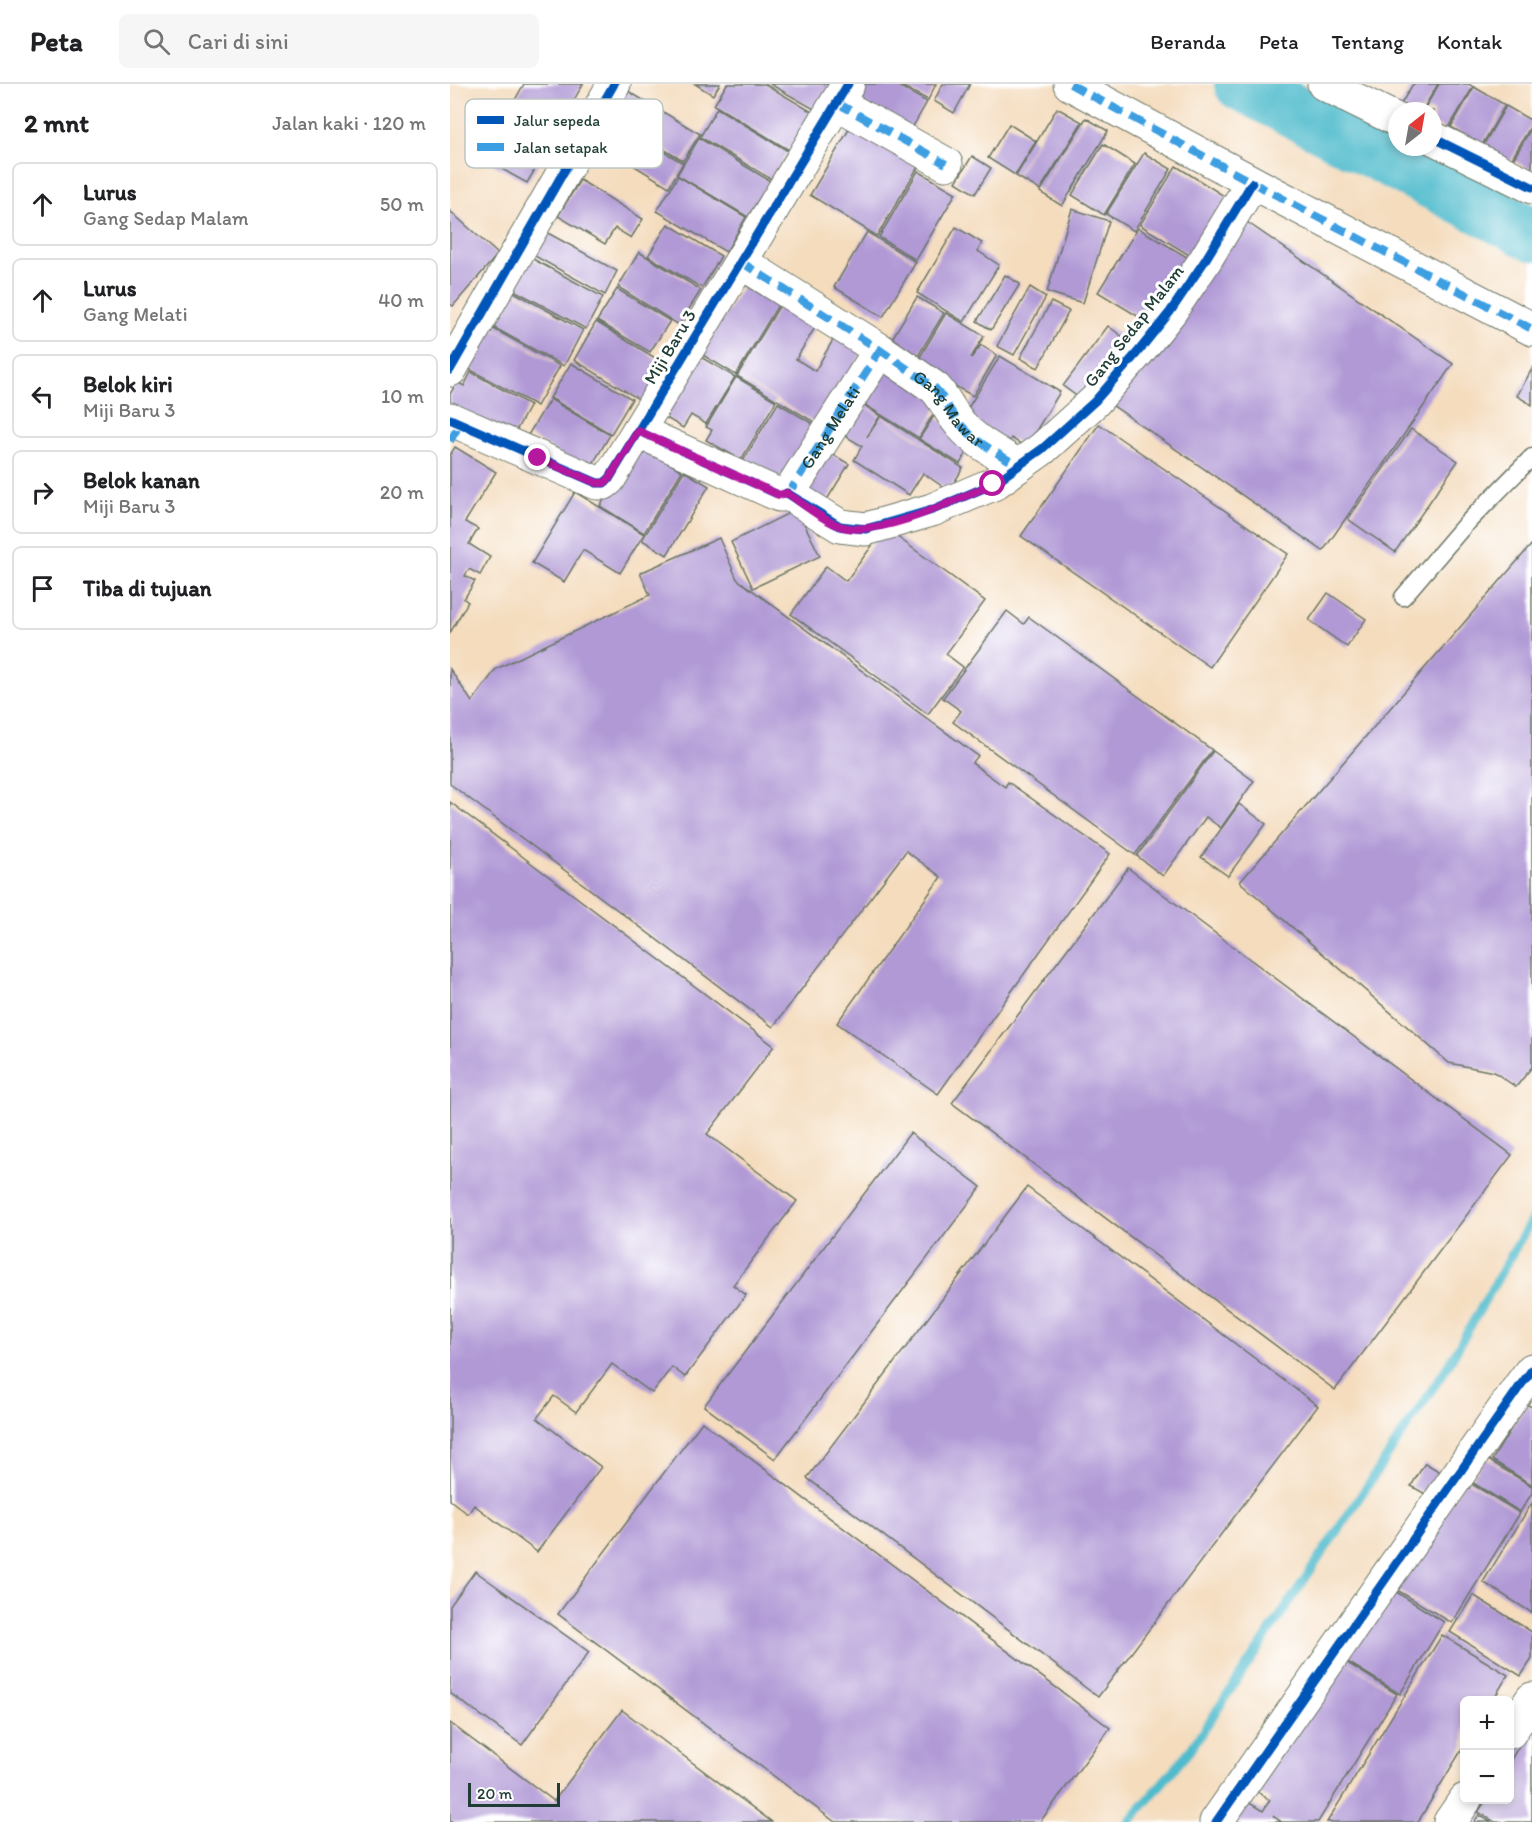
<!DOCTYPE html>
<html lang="id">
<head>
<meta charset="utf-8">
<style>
  :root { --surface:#fff; --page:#f6f6f6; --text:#202124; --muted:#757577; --line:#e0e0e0 }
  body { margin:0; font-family:Itim,sans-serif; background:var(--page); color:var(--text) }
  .controls { position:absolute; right:18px; bottom:18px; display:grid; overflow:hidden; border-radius:9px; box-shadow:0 3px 9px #0003 }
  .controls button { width:54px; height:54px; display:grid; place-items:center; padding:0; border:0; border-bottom:2px solid var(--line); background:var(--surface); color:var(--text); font:30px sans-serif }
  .compass { position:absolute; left:938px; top:18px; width:54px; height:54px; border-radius:50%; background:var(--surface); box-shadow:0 3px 9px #0003; rotate:31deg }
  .scale { position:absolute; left:18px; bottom:15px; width:92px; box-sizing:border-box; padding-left:6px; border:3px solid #1f3d34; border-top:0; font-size:16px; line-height:21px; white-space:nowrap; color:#1f3d34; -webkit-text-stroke:4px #fff; paint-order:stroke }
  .stop { position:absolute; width:18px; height:18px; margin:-14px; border:4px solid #b5179e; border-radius:50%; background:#fff }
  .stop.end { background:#b5179e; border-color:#fff; box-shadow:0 2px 6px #0008 }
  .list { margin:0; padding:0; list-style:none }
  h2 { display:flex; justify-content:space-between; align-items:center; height:78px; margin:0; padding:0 24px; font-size:26px }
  h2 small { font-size:20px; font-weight:400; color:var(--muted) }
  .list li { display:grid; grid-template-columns:39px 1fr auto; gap:18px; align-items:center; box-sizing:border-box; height:84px; margin:0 12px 12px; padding:0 12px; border:2px solid var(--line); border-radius:9px }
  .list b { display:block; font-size:22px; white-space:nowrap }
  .list p { margin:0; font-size:20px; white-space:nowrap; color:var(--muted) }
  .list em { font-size:20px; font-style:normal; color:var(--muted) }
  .icon { flex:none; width:33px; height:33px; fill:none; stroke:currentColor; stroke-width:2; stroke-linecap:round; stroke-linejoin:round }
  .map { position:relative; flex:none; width:1082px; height:1738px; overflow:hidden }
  header { display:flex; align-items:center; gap:36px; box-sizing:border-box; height:84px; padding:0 30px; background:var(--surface); border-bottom:2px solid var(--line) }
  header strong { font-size:28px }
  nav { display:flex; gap:33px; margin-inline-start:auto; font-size:21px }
  .search { width:420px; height:54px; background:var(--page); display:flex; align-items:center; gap:15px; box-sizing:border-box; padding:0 21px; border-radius:9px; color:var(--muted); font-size:22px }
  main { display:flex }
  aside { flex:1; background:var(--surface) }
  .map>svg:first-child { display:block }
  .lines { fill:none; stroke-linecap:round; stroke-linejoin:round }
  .stream { stroke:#50bbcc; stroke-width:9 }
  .river { stroke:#50bbcc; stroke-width:54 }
  .building { fill:#b099d5 }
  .service-casing { stroke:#6a7564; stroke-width:19 }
  .minor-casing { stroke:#6a7564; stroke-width:35 }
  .service { stroke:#fff; stroke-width:16 }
  .minor { stroke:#fff; stroke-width:33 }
  .quiet { stroke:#3c9ee2; stroke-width:8; stroke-dasharray:15 8; stroke-linecap:butt }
  .cycleway-casing { stroke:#fff; stroke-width:13 }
  .cycleway { stroke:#0057b8; stroke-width:9 }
  .route { stroke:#b5179e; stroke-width:8 }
  .labels { text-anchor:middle; stroke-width:6; stroke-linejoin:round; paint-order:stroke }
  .street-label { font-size:18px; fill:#1f3d34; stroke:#fff }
  .key { fill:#fff; stroke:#bcc5c2; stroke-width:1.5 }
  .key-label { font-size:16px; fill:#1f3d34 }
</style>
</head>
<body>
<header>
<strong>Peta</strong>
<div class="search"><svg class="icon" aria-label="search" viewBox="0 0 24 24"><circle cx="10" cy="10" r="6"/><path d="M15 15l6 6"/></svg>Cari di sini</div>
<nav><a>Beranda</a><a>Peta</a><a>Tentang</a><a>Kontak</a></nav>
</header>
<main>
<aside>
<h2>2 mnt<small>Jalan kaki · 120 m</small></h2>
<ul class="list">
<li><svg class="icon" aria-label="ahead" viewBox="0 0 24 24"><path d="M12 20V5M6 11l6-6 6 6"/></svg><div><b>Lurus</b><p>Gang Sedap Malam</p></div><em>50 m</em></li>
<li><svg class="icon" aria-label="ahead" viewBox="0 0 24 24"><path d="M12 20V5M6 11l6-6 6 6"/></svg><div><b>Lurus</b><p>Gang Melati</p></div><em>40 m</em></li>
<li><svg class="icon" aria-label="left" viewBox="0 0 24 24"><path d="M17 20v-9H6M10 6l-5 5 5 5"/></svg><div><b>Belok kiri</b><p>Miji Baru 3</p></div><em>10 m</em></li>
<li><svg class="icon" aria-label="right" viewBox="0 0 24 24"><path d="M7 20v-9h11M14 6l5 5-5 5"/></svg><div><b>Belok kanan</b><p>Miji Baru 3</p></div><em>20 m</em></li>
<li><svg class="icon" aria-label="arrive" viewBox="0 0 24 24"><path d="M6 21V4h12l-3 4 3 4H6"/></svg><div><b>Tiba di tujuan</b></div></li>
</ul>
</aside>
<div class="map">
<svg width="1082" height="1738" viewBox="0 0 1082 1738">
  <rect width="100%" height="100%" fill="#fff"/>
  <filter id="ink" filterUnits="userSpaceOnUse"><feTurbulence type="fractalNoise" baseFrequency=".0167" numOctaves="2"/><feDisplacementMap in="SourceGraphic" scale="12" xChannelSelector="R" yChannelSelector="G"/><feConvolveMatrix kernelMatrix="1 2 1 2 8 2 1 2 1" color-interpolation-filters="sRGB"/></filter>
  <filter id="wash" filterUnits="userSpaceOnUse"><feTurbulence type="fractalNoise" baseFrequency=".008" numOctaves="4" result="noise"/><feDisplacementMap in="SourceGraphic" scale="24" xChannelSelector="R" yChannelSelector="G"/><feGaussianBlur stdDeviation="1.35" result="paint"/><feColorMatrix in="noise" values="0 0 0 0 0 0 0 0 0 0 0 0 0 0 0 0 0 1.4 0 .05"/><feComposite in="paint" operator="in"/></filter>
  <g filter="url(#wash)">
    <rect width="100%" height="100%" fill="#f4dcbd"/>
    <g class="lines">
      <!-- stream -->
      <polyline class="stream" points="679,1738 741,1665 997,1283 1082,1135"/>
      <!-- river -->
      <polyline class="river" points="791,0 1082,150"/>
    </g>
    <g id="blocks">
      <!-- building -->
      <g class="building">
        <polygon points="74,0 133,0 110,41 89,29 80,46 101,58 77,99 32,74"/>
        <polygon points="245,0 270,0 263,11"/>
        <polygon points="277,0 315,0 362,28 339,66 264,21"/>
        <polygon points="320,0 387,0 371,29"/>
        <polygon points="412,0 445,0 477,18 458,51 401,20"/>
        <polygon points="448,0 486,0 478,16"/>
        <polygon points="493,0 520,0 504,29 484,17"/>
        <polygon points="963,0 988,0 972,27 957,27 949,23"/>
        <polygon points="989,0 1019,0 1023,3 997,47 983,39 983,27 973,27"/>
        <polygon points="1024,3 1055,21 1032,61 1001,43"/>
        <polygon points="173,4 250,50 233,77 157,31"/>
        <polygon points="1056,22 1082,37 1082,40 1060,78 1033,62"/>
        <polygon points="267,24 338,67 321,95 250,53"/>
        <polygon points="607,24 632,38 590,106 566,92"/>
        <polygon points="156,33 233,79 219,103 142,56"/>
        <polygon points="636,34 658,47 612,122 590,108"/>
        <polygon points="559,40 586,57 565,91 538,74"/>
        <polygon points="401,42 468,83 427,152 360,111"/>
        <polygon points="1082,43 1082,87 1063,76"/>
        <polygon points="249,54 320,97 298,133 227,91"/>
        <polygon points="653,60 685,80 654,131 622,111"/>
        <polygon points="694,69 721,85 684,147 656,130"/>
        <polygon points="522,72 541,84 525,110 506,98"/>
        <polygon points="726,82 779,115 744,174 690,141"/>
        <polygon points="468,87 506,109 466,176 429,153"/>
        <polygon points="228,92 296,133 276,168 207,127"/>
        <polygon points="130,96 193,135 181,154 165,144 155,160 108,132"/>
        <polygon points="622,125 659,137 633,219 597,208"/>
        <polygon points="0,127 48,170 3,222 0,220"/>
        <polygon points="791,134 1003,280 873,467 662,321"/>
        <polygon points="218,140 271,172 252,204 198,172"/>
        <polygon points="506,143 532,159 528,167 549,181 514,238 467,209"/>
        <polygon points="688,144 742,176 702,241 648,208"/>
        <polygon points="96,148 167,187 155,211 83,171"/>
        <polygon points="417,148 466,178 433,233 384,203"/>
        <polygon points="189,168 251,206 229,241 168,203"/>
        <polygon points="81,174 153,213 136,245 64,206"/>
        <polygon points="555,191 570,200 541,246 527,237"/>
        <polygon points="294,200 328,221 286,291 251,270"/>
        <polygon points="580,203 596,213 564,271 547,262"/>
        <polygon points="167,205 220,237 200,268 147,237"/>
        <polygon points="62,207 133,246 114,282 43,243"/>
        <polygon points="467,213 494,229 462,282 435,266"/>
        <polygon points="601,218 619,227 588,284 570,274"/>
        <polygon points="330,221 366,242 346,275 365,287 387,249 414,266 369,341 287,292"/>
        <polygon points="496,229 534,252 521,274 531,261 547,271 523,312 505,302 502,306 464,283"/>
        <polygon points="146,238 217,281 195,319 124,276"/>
        <polygon points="658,242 681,259 636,319 613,302"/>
        <polygon points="42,244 110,282 87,322 19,285"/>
        <polygon points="249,272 285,293 256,340 241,331 233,344 213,332"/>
        <polygon points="550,272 610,308 576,363 561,354 557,361 510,337"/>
        <polygon points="121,279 182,315 161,350 100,314"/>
        <polygon points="433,281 491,317 469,354 410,318"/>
        <polygon points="1082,285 1082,321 1067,312"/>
        <polygon points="21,288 80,321 60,358 0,321 0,310 7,298 14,302"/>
        <polygon points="286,293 326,317 291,376 256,356 262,346 256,343"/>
        <polygon points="100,315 160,351 138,388 78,351"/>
        <polygon points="328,319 368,343 331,404 291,380"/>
        <polygon points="411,319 430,332 417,353 431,332 513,384 499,407 473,389 459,411 404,376 412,362 392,350"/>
        <polygon points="484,332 524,357 510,380 469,355"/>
        <polygon points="649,340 838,470 760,583 571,452"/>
        <polygon points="961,345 1008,377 945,468 898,435"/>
        <polygon points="188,360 232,387 194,449 150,422"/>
        <polygon points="5,363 46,388 15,438 28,445 19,460 40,473 30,491 19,485 15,492 25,497 14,515 18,518 0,549 0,371"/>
        <polygon points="372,364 399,380 370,427 349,414"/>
        <polygon points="234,387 259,402 217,471 192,456"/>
        <polygon points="125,408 194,450 170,489 133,466 114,498 82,479"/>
        <polygon points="347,425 370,472 303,504 281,458"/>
        <polygon points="435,444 535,517 496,570 513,583 478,630 341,530 376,482 396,497"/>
        <polygon points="269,454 287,495 528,672 522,679 555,703 558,698 660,770 488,1010 387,939 491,793 456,767 323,943 0,700 0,585 22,618 46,585 200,511 190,489"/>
        <polygon points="1082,460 1082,983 1066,1003 1044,988 999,979 790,798"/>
        <polygon points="878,509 916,535 897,563 859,536"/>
        <polygon points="557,527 574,540 579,533 762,666 685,771 503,638 511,627 493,614"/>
        <polygon points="763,667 804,697 771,744 756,733 713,792 687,772"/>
        <polygon points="0,718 324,962 257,1050 347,1117 283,1201 296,1211 235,1293 222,1283 202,1309 162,1280 126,1328 104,1312 87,1334 151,1383 87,1468 24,1421 18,1430 0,1416"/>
        <polygon points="789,720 816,740 778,792 751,773"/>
        <polygon points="678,784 1062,1071 885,1306 502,1019"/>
        <polygon points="460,1049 531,1103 325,1375 254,1322"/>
        <polygon points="577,1103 868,1322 648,1613 357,1394"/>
        <polygon points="1076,1320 1082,1323 1082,1401 1042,1376"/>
        <polygon points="252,1338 660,1644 590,1738 385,1738 108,1530"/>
        <polygon points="1035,1374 1082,1402 1082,1409 1070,1428 1020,1397"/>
        <polygon points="975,1379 999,1393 986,1416 961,1402"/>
        <polygon points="1015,1396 1070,1429 1002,1539 947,1506"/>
        <polygon points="1082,1419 1082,1529 1033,1498"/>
        <polygon points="25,1487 139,1568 72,1661 0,1609 0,1522"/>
        <polygon points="940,1504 994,1538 950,1610 896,1577"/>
        <polygon points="1023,1511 1082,1548 1082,1575 1071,1592 1000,1548"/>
        <polygon points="992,1551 1058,1591 1043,1616 1014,1616 1014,1662 988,1705 968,1738 877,1738"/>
        <polygon points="888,1573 947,1610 868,1738 832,1738 823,1732 831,1738 783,1738 796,1717 813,1727 820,1716 806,1707"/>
        <polygon points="172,1626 322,1738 0,1738 0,1639 104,1717"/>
        <polygon points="1082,1640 1082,1738 1045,1738 1028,1728 1036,1716 1060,1716 1060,1677"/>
        <polygon points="1029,1731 1041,1738 1024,1738"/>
      </g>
    </g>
  </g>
  <g filter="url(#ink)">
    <use href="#blocks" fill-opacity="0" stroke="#6a7564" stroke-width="1.5"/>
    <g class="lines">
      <!-- service casing -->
      <g class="service-casing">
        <polyline id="service" points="953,513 1013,443 1082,373"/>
      </g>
      <!-- minor casing -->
      <g class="minor-casing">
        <g id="minor">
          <polyline points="620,0 807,101 1082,245"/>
          <polyline points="874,0 947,36"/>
          <polyline points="387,19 496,80"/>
          <polyline points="983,54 1082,103"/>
          <path id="s1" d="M291,178L430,266L485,304C496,316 502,332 513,343C528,360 550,370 568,382"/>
          <polyline points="0,286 164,0"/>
          <polyline points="0,335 147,399 154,399 159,395 398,0"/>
          <path id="s2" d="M188,347L329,411H333L340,407L430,266"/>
          <polyline points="337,409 390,442 416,445 482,426 543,400 592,365 645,317 687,269 720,228 754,178 802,99"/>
          <polyline points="1060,1648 1082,1615"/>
          <polyline points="766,1738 1070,1302 1082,1286"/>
          <polyline points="1000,1738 1015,1716"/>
        </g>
      </g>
      <!-- service -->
      <use href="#service" class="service"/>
      <!-- minor -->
      <use href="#minor" class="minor"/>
      <!-- quiet -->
      <g class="quiet">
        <polyline points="620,0 807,101 1082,245"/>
        <polyline points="387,19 496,80"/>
        <path d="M291,178L430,266L485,304C496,316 502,332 513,343C528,360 550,370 568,382"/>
        <polyline points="188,347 329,411 333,411 340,407 430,266"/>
        <polyline points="0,357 10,340"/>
      </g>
      <!-- cycleway casing -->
      <g class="cycleway-casing">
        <g id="cycleway">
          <polyline points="983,54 1082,103"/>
          <polyline points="0,286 164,0"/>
          <polyline points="0,335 147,399 154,399 159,395 398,0"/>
          <polyline points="337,409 390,442 416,445 482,426 543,400 592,365 645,317 687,269 720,228 754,178 802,99"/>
          <polyline points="766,1738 1070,1302 1082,1286"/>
        </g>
      </g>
      <!-- cycleway -->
      <use href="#cycleway" class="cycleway"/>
    </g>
  </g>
  <g class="lines" filter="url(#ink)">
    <!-- route -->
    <path class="route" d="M88,374L147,399H154L159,395L188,347L329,411L337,409C352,419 376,439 393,443C432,453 505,416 543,400"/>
  </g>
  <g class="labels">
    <!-- street labels -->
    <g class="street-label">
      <text transform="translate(684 242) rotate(-52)" y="6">Gang Sedap Malam</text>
      <text transform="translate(220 263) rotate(-59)" y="6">Miji Baru 3</text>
      <text dy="6" stroke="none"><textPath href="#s1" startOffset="256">Gang Mawar</textPath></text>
      <text dy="6" stroke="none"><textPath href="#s2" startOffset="242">Gang Melati</textPath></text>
    </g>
  </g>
  <!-- legend -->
  <rect x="15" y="15" width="198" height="69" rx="9" class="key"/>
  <rect x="27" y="32" width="27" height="8" fill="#0057b8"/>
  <rect x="27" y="59" width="27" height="8" fill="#3c9ee2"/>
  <g class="key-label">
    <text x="64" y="42">Jalur sepeda</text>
    <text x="64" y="69">Jalan setapak</text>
  </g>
</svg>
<div class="controls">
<button>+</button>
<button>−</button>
</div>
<svg class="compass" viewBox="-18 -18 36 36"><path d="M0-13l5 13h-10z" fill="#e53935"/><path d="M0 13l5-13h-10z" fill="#757577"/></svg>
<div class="scale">20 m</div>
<div class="stop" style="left:543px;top:400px"></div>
<div class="stop end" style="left:88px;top:374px"></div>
</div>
</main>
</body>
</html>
